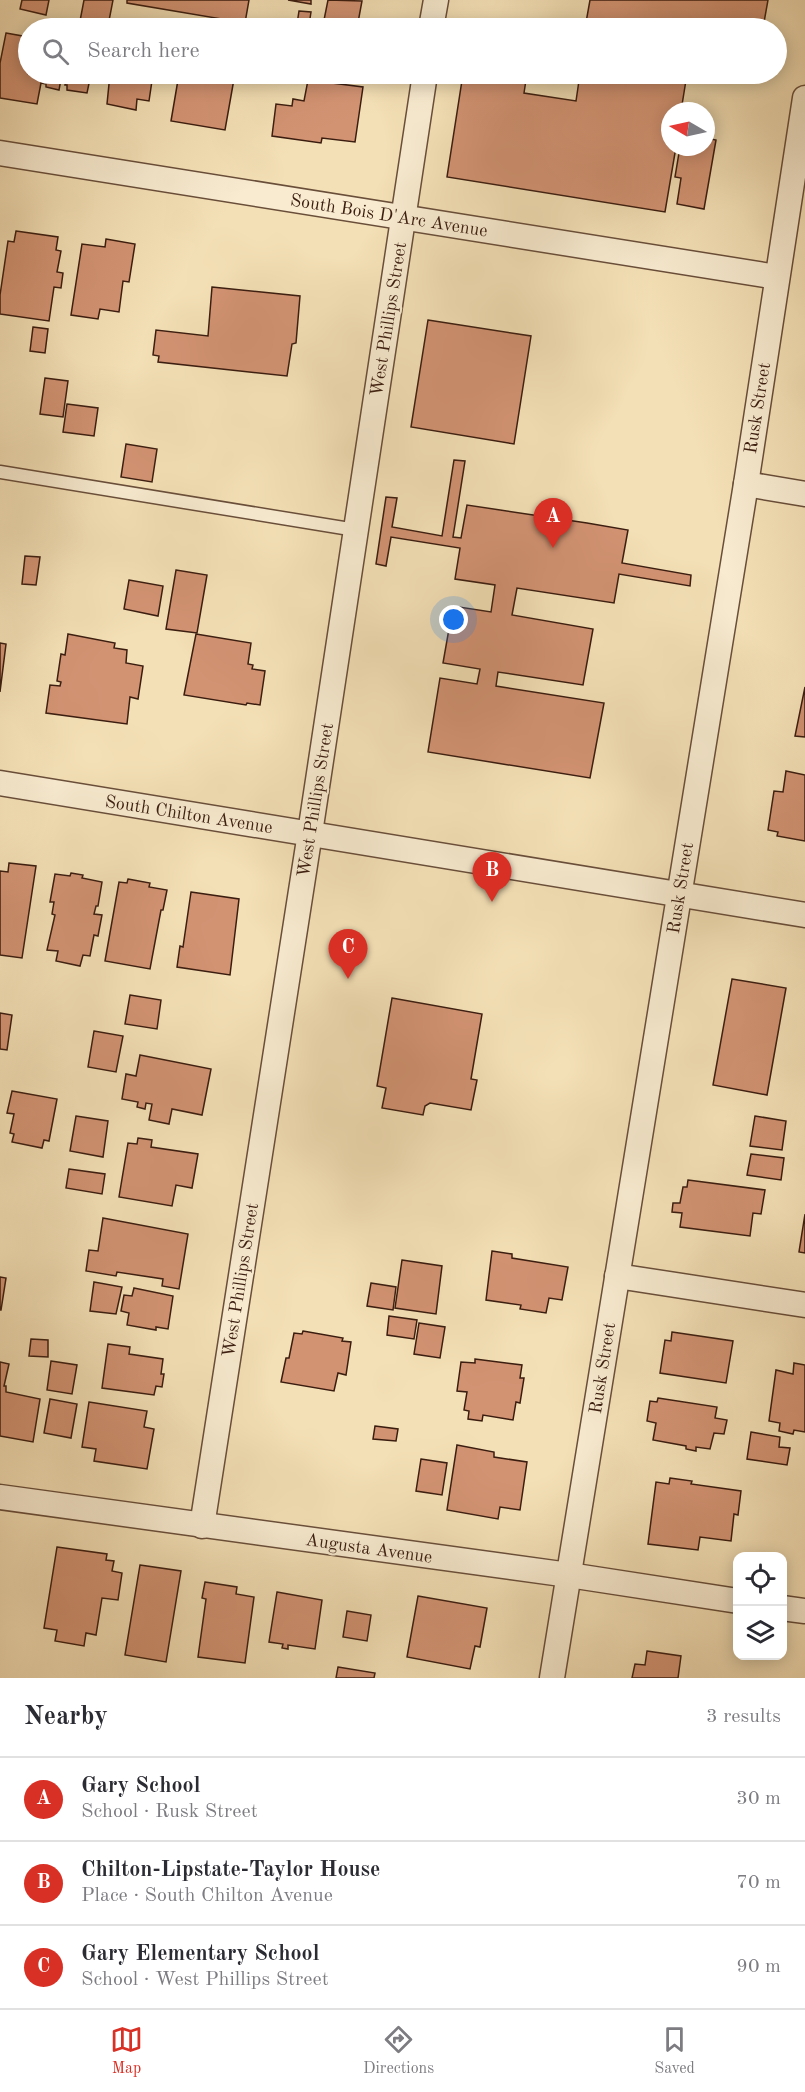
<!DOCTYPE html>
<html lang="en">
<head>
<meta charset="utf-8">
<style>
  :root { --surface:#fff; --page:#f7f7f7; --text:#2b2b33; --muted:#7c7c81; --line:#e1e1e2; --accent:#d93025 }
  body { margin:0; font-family:"Old Standard TT",serif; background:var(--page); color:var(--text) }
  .controls { position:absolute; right:18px; bottom:18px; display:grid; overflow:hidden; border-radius:12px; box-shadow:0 3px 15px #0003 }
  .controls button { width:54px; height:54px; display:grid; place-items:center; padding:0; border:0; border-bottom:2px solid var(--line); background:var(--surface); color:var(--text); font:30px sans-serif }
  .compass { position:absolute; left:661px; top:102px; width:54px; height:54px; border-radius:50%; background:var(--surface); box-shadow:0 3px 15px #0003; rotate:279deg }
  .you { position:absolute; left:454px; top:620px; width:21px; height:21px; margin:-15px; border:4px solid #fff; border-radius:50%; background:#1a73e8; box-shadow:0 0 0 9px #1a73e833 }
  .badge { display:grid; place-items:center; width:39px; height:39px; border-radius:50%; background:var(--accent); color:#fff; font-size:20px; font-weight:700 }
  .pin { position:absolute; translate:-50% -50px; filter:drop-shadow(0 2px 3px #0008) }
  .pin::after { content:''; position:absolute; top:32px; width:21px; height:18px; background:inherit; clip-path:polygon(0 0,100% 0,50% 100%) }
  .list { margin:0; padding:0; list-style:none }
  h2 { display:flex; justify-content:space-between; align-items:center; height:78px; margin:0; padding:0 24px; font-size:26px }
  h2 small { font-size:20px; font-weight:400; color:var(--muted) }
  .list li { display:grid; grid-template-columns:39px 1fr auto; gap:18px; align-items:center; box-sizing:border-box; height:84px; padding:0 24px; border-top:2px solid var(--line) }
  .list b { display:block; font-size:22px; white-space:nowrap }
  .list p { margin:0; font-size:20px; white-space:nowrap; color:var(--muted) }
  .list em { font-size:20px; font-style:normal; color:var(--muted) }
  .icon { flex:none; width:33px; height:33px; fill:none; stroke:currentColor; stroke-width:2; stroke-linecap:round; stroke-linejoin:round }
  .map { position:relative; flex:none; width:805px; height:1678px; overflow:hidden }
  .search { position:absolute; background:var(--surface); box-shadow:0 3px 15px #0003; left:18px; right:18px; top:18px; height:66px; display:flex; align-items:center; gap:15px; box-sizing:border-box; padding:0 21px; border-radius:33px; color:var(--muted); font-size:22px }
  .sheet { height:330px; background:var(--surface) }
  nav { display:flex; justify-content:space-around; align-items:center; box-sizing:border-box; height:84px; border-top:2px solid var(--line); background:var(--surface); font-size:16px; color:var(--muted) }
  nav a { display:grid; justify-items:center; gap:3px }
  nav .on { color:var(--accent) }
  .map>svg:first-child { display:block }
  .building { fill:#d29373; stroke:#3b1d10; stroke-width:1.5 }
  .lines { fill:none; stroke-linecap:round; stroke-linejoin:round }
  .lane-casing { stroke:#694e3a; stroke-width:15 }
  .street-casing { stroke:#694e3a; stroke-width:27 }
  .lane { stroke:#f8ebd0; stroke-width:12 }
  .street { stroke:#f8ebd0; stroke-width:24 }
  .labels { text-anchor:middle; stroke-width:4.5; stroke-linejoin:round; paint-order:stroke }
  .street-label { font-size:18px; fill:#3b1d10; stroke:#f8ebd0 }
</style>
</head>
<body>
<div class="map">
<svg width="805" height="1678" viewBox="0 0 805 1678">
  <rect width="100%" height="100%" fill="#f4e0b6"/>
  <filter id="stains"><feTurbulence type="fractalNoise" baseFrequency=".00333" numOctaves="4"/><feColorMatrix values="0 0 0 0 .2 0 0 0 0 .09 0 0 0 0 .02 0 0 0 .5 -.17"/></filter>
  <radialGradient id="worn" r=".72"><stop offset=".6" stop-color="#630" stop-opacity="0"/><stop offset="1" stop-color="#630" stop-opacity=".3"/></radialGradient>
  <!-- building -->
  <g class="building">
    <polygon points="22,0 49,0 46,15 20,9"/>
    <polygon points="84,0 113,0 108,26 80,21"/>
    <polygon points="127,0 249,0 245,23 127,3"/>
    <polygon points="288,0 311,0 311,4"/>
    <polygon points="328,0 362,1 357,28 343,28 323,25"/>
    <polygon points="590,0 768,0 763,28 585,28"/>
    <polygon points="299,11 311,12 309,25 297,24"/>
    <polygon points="6,33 28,37 28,74 41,74 41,76 48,77 49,74 62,74 59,90 46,87 46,84 41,83 37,104 0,98 0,63"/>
    <polygon points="67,74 91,74 87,93 67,90 67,85 65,85"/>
    <polygon points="110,74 153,74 149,101 137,99 136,110 107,104"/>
    <polygon points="179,74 221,82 222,77 234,79 225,130 171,121"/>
    <polygon points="463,74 481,74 526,80 524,93 576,101 580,74 617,74 639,77 639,74 687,74 681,111 670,111 670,147 676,147 665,212 447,177"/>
    <polygon points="308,80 363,87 355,142 322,138 321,143 272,136 276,104 292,106 293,99 304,101"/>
    <polygon points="706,138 716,140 704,209 677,204 681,178 675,177 680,147 706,147"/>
    <polygon points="16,231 58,237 56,250 61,251 57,272 63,273 61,288 54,287 49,321 0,314 0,295 8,241 14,242"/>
    <polygon points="106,239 135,244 129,282 123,281 119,312 100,309 98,319 71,315 82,244 105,247"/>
    <polygon points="212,287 300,296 296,343 292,344 287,376 158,362 159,356 153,355 156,330 208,336"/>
    <polygon points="428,320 531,336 514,444 411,427"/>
    <polygon points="33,327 48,329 45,353 30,351"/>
    <polygon points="45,378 68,381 63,417 40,414"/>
    <polygon points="67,404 98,408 94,436 63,432"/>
    <polygon points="126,444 157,449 152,482 121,477"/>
    <polygon points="454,460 465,461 453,537 461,538 467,505 587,523 628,530 622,563 691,575 690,586 619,574 614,603 517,588 512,615 593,629 583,685 498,672 496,686 604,703 590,778 428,752 440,678 477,684 480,669 443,663 453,606 491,612 495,585 455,579 460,548 391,537 386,566 376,564 386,497 397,498 392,527 442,536"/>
    <polygon points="25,556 40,557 36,585 22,584"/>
    <polygon points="176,570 207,575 197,633 166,629"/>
    <polygon points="129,580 163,586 158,616 124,609"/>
    <polygon points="68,634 115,643 114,648 127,650 126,663 143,666 138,699 130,697 127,724 46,713 50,685 60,686 61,682 57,681 61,654 65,655"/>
    <polygon points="196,634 251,643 248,664 253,665 252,669 265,671 260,705 247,703 246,705 184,695"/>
    <polygon points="0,643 6,644 0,692"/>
    <polygon points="805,687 805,737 795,736"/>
    <polygon points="786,771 805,775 805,841 777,836 778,832 768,830 774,791 783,792"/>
    <polygon points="9,863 36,866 22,958 0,955 0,871 8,872"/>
    <polygon points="71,873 83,875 82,878 102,882 98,906 96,906 94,914 102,915 98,936 94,935 90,956 83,955 80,966 56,961 58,951 47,950 55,915 52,914 54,902 50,902 55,874 70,876"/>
    <polygon points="128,879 150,883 149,887 167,890 163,910 161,910 150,969 105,961 119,882 127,883"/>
    <polygon points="191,892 239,899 230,975 177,967 180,946 183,947"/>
    <polygon points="732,979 786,988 767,1095 713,1085"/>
    <polygon points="130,995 161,1000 157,1029 125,1024"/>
    <polygon points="392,998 482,1014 471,1079 477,1080 471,1110 430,1103 425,1106 423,1115 382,1108 386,1088 377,1086"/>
    <polygon points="0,1013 12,1015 7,1050 0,1049"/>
    <polygon points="94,1031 123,1036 116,1072 88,1067"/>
    <polygon points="140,1055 211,1069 202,1115 172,1109 169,1124 149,1120 152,1104 146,1103 145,1109 137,1107 138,1102 122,1099 126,1074 136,1076"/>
    <polygon points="12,1091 57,1099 49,1141 44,1140 42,1148 12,1142 14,1134 10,1133 14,1114 7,1113"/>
    <polygon points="76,1116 108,1121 103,1157 70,1151"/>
    <polygon points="755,1116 786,1121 782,1150 750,1146"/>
    <polygon points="138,1138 152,1140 151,1147 198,1154 192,1188 176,1185 172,1206 119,1197 128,1143 137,1144"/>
    <polygon points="751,1154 784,1158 781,1180 747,1175"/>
    <polygon points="69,1169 105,1174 102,1194 66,1188"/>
    <polygon points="688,1180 765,1190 761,1214 753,1213 750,1236 680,1227 682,1213 672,1212 673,1203 680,1203 683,1187 687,1187"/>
    <polygon points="805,1214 805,1253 799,1252"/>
    <polygon points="103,1218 188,1234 179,1289 162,1286 163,1279 117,1272 116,1276 86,1271 89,1250 98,1251"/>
    <polygon points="492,1251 512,1254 512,1258 568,1267 562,1300 549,1298 546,1313 520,1309 521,1305 486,1300"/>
    <polygon points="402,1260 442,1266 436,1314 395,1308"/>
    <polygon points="0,1277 6,1278 1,1310 0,1310"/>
    <polygon points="94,1282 122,1287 116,1314 90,1311"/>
    <polygon points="371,1283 396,1287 393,1310 367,1306"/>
    <polygon points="134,1288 173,1296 168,1329 156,1327 156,1330 127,1325 129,1313 121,1311 124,1295 132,1296"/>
    <polygon points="389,1316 417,1320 414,1339 387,1335"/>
    <polygon points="419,1323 445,1327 440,1358 414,1354"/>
    <polygon points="303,1331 343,1338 342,1341 351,1342 346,1375 338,1373 334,1391 281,1382 286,1358 289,1358 294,1333 302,1334"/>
    <polygon points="672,1332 733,1341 726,1383 660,1373 665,1340 671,1341"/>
    <polygon points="31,1339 48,1340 48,1357 29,1356"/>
    <polygon points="108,1344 130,1347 129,1354 163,1359 161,1374 164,1374 162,1387 156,1386 154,1395 102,1388"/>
    <polygon points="475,1359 522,1365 520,1378 524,1378 520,1403 516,1402 513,1420 483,1415 482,1421 468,1419 469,1411 464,1410 467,1392 457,1391 461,1362 475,1363"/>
    <polygon points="51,1361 77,1365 72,1394 47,1390"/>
    <polygon points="0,1362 9,1364 4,1386 6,1386 6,1392 40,1399 33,1442 0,1436"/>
    <polygon points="794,1363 805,1365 805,1432 794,1430 793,1434 779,1431 780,1423 769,1421 776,1370 793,1374"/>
    <polygon points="658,1398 717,1407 715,1418 727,1420 724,1434 714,1433 710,1449 696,1447 696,1451 686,1449 686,1446 653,1440 656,1423 647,1421 650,1401 657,1402"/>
    <polygon points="50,1399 77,1404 71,1438 44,1433"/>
    <polygon points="89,1402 147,1411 144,1427 154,1429 147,1469 94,1461 96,1449 82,1447"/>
    <polygon points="375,1426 398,1429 396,1441 373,1439"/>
    <polygon points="751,1432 780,1437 779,1447 790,1448 787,1465 747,1459"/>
    <polygon points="457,1445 494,1452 494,1457 527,1462 520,1510 500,1507 498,1519 447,1510"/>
    <polygon points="421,1459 447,1463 442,1495 416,1491"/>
    <polygon points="670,1478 692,1481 691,1484 741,1491 738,1515 734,1514 731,1541 700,1537 698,1550 648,1544 656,1482 669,1484"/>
    <polygon points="57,1547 107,1554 106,1560 114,1561 112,1571 122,1573 118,1600 102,1598 96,1635 86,1633 84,1646 55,1641 57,1630 44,1628"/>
    <polygon points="140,1565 181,1571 166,1662 125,1655"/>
    <polygon points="205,1582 237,1587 236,1594 254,1597 245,1663 198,1657 206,1599 202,1598"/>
    <polygon points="277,1592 322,1600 315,1649 288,1645 288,1649 282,1648 283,1644 269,1642"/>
    <polygon points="418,1596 487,1608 480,1647 475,1646 470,1669 407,1657"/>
    <polygon points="347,1611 371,1615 367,1641 343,1637"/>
    <polygon points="647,1651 681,1656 678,1678 632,1678 635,1664 645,1665"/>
    <polygon points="338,1667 375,1673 374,1678 336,1678"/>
  </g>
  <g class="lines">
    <!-- lane casing -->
    <g class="lane-casing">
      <polyline id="lane" points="0,472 356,530"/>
    </g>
    <!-- street casing -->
    <g class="street-casing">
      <g id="street">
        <polyline points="431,28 436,0"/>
        <polyline points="0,153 777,277"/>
        <polyline points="746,484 805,494"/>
        <polyline points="0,783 805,915"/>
        <polyline points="617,1276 805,1305"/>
        <polyline points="0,1497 569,1575 738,1601"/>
        <polyline points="202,1526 310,833 425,74"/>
        <polyline points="782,1608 805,1611"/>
        <polyline points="552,1678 746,484 805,98"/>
      </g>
    </g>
    <!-- lane -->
    <use href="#lane" class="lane"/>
    <!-- street -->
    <use href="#street" class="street"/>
  </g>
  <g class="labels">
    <!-- street labels -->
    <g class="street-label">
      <text transform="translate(389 215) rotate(9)" y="6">South Bois D'Arc Avenue</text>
      <text transform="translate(388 319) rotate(-81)" y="6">West Phillips Street</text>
      <text transform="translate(757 408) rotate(-81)" y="6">Rusk Street</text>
      <text transform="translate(315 800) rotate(-81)" y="6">West Phillips Street</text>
      <text transform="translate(189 814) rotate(9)" y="6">South Chilton Avenue</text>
      <text transform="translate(680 888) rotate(-81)" y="6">Rusk Street</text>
      <text transform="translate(240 1280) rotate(-81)" y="6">West Phillips Street</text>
      <text transform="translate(602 1368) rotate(-81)" y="6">Rusk Street</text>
      <text transform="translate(369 1548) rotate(8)" y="6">Augusta Avenue</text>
    </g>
  </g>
  <rect width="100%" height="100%" filter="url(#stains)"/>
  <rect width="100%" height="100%" fill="url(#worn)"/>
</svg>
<div class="controls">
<button><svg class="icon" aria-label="locate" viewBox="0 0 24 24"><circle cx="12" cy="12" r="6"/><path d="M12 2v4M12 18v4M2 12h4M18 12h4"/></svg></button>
<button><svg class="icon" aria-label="layers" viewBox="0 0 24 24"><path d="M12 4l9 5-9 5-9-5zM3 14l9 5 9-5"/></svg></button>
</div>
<svg class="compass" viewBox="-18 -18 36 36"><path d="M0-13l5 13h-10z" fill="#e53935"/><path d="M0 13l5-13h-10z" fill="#7c7c81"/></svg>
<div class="you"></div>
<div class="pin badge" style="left:553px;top:548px">A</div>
<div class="pin badge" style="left:492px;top:902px">B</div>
<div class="pin badge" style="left:348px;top:979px">C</div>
<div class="search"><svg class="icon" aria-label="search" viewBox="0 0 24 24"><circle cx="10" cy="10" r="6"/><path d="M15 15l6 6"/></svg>Search here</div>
</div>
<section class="sheet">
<h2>Nearby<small>3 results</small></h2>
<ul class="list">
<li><span class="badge">A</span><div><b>Gary School</b><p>School · Rusk Street</p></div><em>30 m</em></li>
<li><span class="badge">B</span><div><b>Chilton-Lipstate-Taylor House</b><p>Place · South Chilton Avenue</p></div><em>70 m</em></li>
<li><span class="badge">C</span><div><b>Gary Elementary School</b><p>School · West Phillips Street</p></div><em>90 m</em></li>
</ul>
</section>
<nav>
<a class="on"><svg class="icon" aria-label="map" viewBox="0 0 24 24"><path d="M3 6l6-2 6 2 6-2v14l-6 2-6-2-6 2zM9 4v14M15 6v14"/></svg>Map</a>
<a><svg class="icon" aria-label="directions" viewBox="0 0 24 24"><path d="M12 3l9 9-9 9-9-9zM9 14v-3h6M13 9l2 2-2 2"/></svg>Directions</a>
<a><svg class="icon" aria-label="saved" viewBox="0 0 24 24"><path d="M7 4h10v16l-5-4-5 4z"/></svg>Saved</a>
</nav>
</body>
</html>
